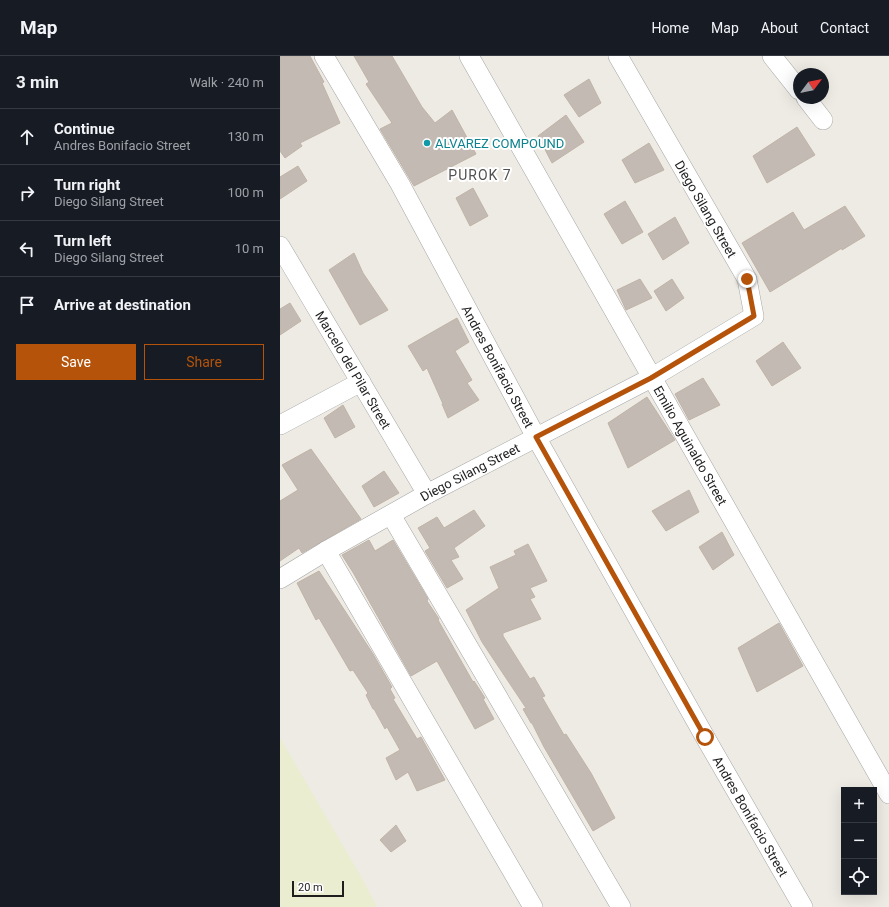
<!DOCTYPE html>
<html lang="en">
<head>
<meta charset="utf-8">
<style>
  :root { --surface:#171b24; --page:#242831; --text:#f1f3f6; --muted:#9ea1a6; --line:#363941; --accent:#b45309 }
  body { margin:0; font-family:Roboto,sans-serif; background:var(--page); color:var(--text) }
  .controls { position:absolute; right:12px; bottom:12px; display:grid; overflow:hidden; border-radius:0px; box-shadow:0 4px 16px #0002 }
  .controls button { width:36px; height:36px; display:grid; place-items:center; padding:0; border:0; border-bottom:1px solid var(--line); background:var(--surface); color:var(--text); font:20px sans-serif }
  .compass { position:absolute; left:513px; top:12px; width:36px; height:36px; border-radius:50%; background:var(--surface); box-shadow:0 4px 16px #0002; rotate:58deg }
  .scale { position:absolute; left:12px; bottom:10px; width:52px; box-sizing:border-box; padding-left:4px; border:2px solid #1e1e1e; border-top:0; font-size:11px; line-height:14px; white-space:nowrap; color:#1e1e1e; -webkit-text-stroke:3px #fff; paint-order:stroke }
  .stop { position:absolute; width:12px; height:12px; margin:-9px; border:3px solid #b45309; border-radius:50%; background:#fff }
  .stop.end { background:#b45309; border-color:#fff; box-shadow:0 1px 4px #0008 }
  .list { margin:0; padding:0; list-style:none }
  h2 { display:flex; justify-content:space-between; align-items:center; height:52px; margin:0; padding:0 16px; font-size:17px }
  h2 small { font-size:13px; font-weight:400; color:var(--muted) }
  .list li { display:grid; grid-template-columns:26px 1fr auto; gap:12px; align-items:center; box-sizing:border-box; height:56px; padding:0 16px; border-top:1px solid var(--line) }
  .list b { display:block; font-size:15px; white-space:nowrap }
  .list p { margin:0; font-size:13px; white-space:nowrap; color:var(--muted) }
  .list em { font-size:13px; font-style:normal; color:var(--muted) }
  .actions { display:flex; gap:8px; padding:12px 16px }
  .actions a { flex:1; padding:9px 0; border:1px solid var(--accent); border-radius:0px; text-align:center; font-size:14px; color:var(--accent) }
  .actions .main { background:var(--accent); color:#fff }
  .icon { flex:none; width:22px; height:22px; fill:none; stroke:currentColor; stroke-width:2; stroke-linecap:round; stroke-linejoin:round }
  .map { position:relative; flex:none; width:609px; height:851px; overflow:hidden }
  header { display:flex; align-items:center; gap:24px; box-sizing:border-box; height:56px; padding:0 20px; background:var(--surface); border-bottom:1px solid var(--line) }
  header strong { font-size:19px }
  nav { display:flex; gap:22px; margin-inline-start:auto; font-size:14px }
  main { display:flex }
  aside { flex:1; background:var(--surface) }
  .map>svg:first-child { display:block }
  .farmland { fill:#eaedcf }
  .building { fill:#c3bbb3; stroke:#c0b3a7 }
  .lines { fill:none; stroke-linecap:round; stroke-linejoin:round }
  .minor-casing { stroke:#a5a5a5; stroke-width:20 }
  .minor { stroke:#fff; stroke-width:19 }
  .route { stroke:#b45309; stroke-width:5 }
  .culture-dot { fill:#0f9aa8; stroke:#fff; stroke-width:1.5 }
  .labels { text-anchor:middle; stroke-width:4; stroke-linejoin:round; paint-order:stroke }
  .culture-label { font-size:13px; fill:#0d838f; stroke:#fff; text-anchor:start }
  .street-label { font-size:13px; fill:#1e1e1e; stroke:#fff }
  .neighbourhood-label { font-size:14px; letter-spacing:1px; fill:#515151; stroke:#fff }
</style>
</head>
<body>
<header>
<strong>Map</strong>
<nav><a>Home</a><a>Map</a><a>About</a><a>Contact</a></nav>
</header>
<main>
<aside>
<h2>3 min<small>Walk · 240 m</small></h2>
<ul class="list">
<li><svg class="icon" aria-label="ahead" viewBox="0 0 24 24"><path d="M12 20V5M6 11l6-6 6 6"/></svg><div><b>Continue</b><p>Andres Bonifacio Street</p></div><em>130 m</em></li>
<li><svg class="icon" aria-label="right" viewBox="0 0 24 24"><path d="M7 20v-9h11M14 6l5 5-5 5"/></svg><div><b>Turn right</b><p>Diego Silang Street</p></div><em>100 m</em></li>
<li><svg class="icon" aria-label="left" viewBox="0 0 24 24"><path d="M17 20v-9H6M10 6l-5 5 5 5"/></svg><div><b>Turn left</b><p>Diego Silang Street</p></div><em>10 m</em></li>
<li><svg class="icon" aria-label="arrive" viewBox="0 0 24 24"><path d="M6 21V4h12l-3 4 3 4H6"/></svg><div><b>Arrive at destination</b></div></li>
</ul>
<div class="actions"><a class="main">Save</a><a>Share</a></div>
</aside>
<div class="map">
<svg width="609" height="851" viewBox="0 0 609 851">
  <rect width="100%" height="100%" fill="#eeebe4"/>
  <!-- farmland -->
  <polygon class="farmland" points="0,682 83,824 97,851 0,851"/>
  <!-- building -->
  <g class="building">
    <polygon points="0,0 30,0 44,26 42,27 60,67 20,87 22,90 5,102 0,95"/>
    <polygon points="74,0 112,0 142,51 155,67 172,54 196,98 134,130 100,73 112,67 86,28 89,26"/>
    <polygon points="309,23 321,47 299,61 284,39"/>
    <polygon points="286,59 304,86 272,107 258,80"/>
    <polygon points="517,71 535,99 487,127 473,100"/>
    <polygon points="369,87 384,114 355,127 342,104"/>
    <polygon points="18,110 27,125 0,143 0,121"/>
    <polygon points="193,132 208,160 190,170 176,142"/>
    <polygon points="345,145 363,176 342,188 324,158"/>
    <polygon points="565,150 585,180 562,194 562,192 490,236 462,187 513,156 524,174"/>
    <polygon points="395,161 409,187 383,204 368,178"/>
    <polygon points="74,197 83,217 108,254 80,269 49,214"/>
    <polygon points="360,223 372,242 346,254 337,234"/>
    <polygon points="392,223 404,242 386,255 374,235"/>
    <polygon points="10,247 21,265 0,279 0,253"/>
    <polygon points="177,262 189,286 175,295 192,324 187,327 199,344 168,362 162,348 163,348 147,312 143,315 128,290"/>
    <polygon points="503,286 521,312 492,330 476,305"/>
    <polygon points="423,322 440,349 409,364 395,338"/>
    <polygon points="367,341 395,384 348,412 328,367"/>
    <polygon points="63,349 75,371 55,382 44,362"/>
    <polygon points="31,393 81,463 22,497 19,492 0,505 0,445 18,434 2,409"/>
    <polygon points="104,415 119,437 94,451 82,430"/>
    <polygon points="409,434 419,456 386,475 372,455"/>
    <polygon points="194,454 205,470 174,492 179,501 171,504 183,523 167,532 145,495 150,492 138,472 157,461 164,472"/>
    <polygon points="442,476 454,499 433,514 419,491"/>
    <polygon points="89,484 95,495 113,484 148,543 147,545 159,563 158,564 193,626 194,625 205,642 203,643 214,663 195,673 157,605 131,620 74,518 62,499"/>
    <polygon points="248,488 267,525 250,532 255,541 250,543 261,563 223,577 223,580 250,623 254,621 265,640 262,641 284,679 286,678 311,717 335,762 313,775 264,691 252,667 251,667 243,653 246,652 202,586 186,554 219,532 210,511 236,499 234,495"/>
    <polygon points="39,515 93,598 112,631 110,633 115,642 113,643 137,683 141,681 165,724 137,735 128,716 116,724 106,702 120,694 107,671 105,673 94,653 93,653 86,639 88,637 73,614 70,615 39,562 36,564 17,527"/>
    <polygon points="499,567 523,610 477,636 458,592"/>
    <polygon points="116,769 126,785 111,796 100,784"/>
  </g>
  <g class="lines">
    <!-- minor casing -->
    <g class="minor-casing">
      <g id="minor">
        <path id="s1" d="M44,0L120,128L256,381L425,681L523,851"/>
        <path id="s2" d="M189,0L609,738"/>
        <polyline points="492,0 519,34"/>
        <polyline points="526,42 543,64"/>
        <path id="s3" d="M0,190L147,438"/>
        <polyline points="0,369 81,326"/>
        <polyline points="111,459 341,851"/>
        <polyline points="46,495 253,851"/>
        <path id="s4" d="M0,523L46,495L147,438L371,322L474,260L467,223L338,0"/>
      </g>
    </g>
    <!-- minor -->
    <use href="#minor" class="minor"/>
  </g>
  <g class="lines">
    <!-- route -->
    <polyline class="route" points="425,681 256,381 371,322 474,260 467,223"/>
  </g>
  <!-- markers -->
  <circle class="culture-dot" cx="147" cy="87" r="4"/>
  <g class="labels">
    <!-- culture labels -->
    <g class="culture-label">
      <text x="155" y="92">ALVAREZ COMPOUND</text>
    </g>
    <!-- street labels -->
    <g class="street-label">
      <text transform="translate(426 153) rotate(60)" y="5">Diego Silang Street</text>
      <text dy="5" stroke="none"><textPath href="#s1" startOffset="356">Andres Bonifacio Street</textPath></text>
      <text dy="5" stroke="none"><textPath href="#s3" startOffset="144">Marcelo del Pilar Street</textPath></text>
      <text dy="5" stroke="none"><textPath href="#s2" startOffset="448">Emilio Aguinaldo Street</textPath></text>
      <text dy="5" stroke="none"><textPath href="#s4" startOffset="218">Diego Silang Street</textPath></text>
      <text dy="5" stroke="none"><textPath href="#s1" startOffset="872">Andres Bonifacio Street</textPath></text>
    </g>
    <!-- neighbourhood labels -->
    <g class="neighbourhood-label">
      <text x="200" y="124">PUROK 7</text>
    </g>
  </g>
</svg>
<div class="controls">
<button>+</button>
<button>−</button>
<button><svg class="icon" aria-label="locate" viewBox="0 0 24 24"><circle cx="12" cy="12" r="6"/><path d="M12 2v4M12 18v4M2 12h4M18 12h4"/></svg></button>
</div>
<svg class="compass" viewBox="-18 -18 36 36"><path d="M0-13l5 13h-10z" fill="#e53935"/><path d="M0 13l5-13h-10z" fill="#9ea1a6"/></svg>
<div class="scale">20 m</div>
<div class="stop" style="left:425px;top:681px"></div>
<div class="stop end" style="left:467px;top:223px"></div>
</div>
</main>
</body>
</html>
